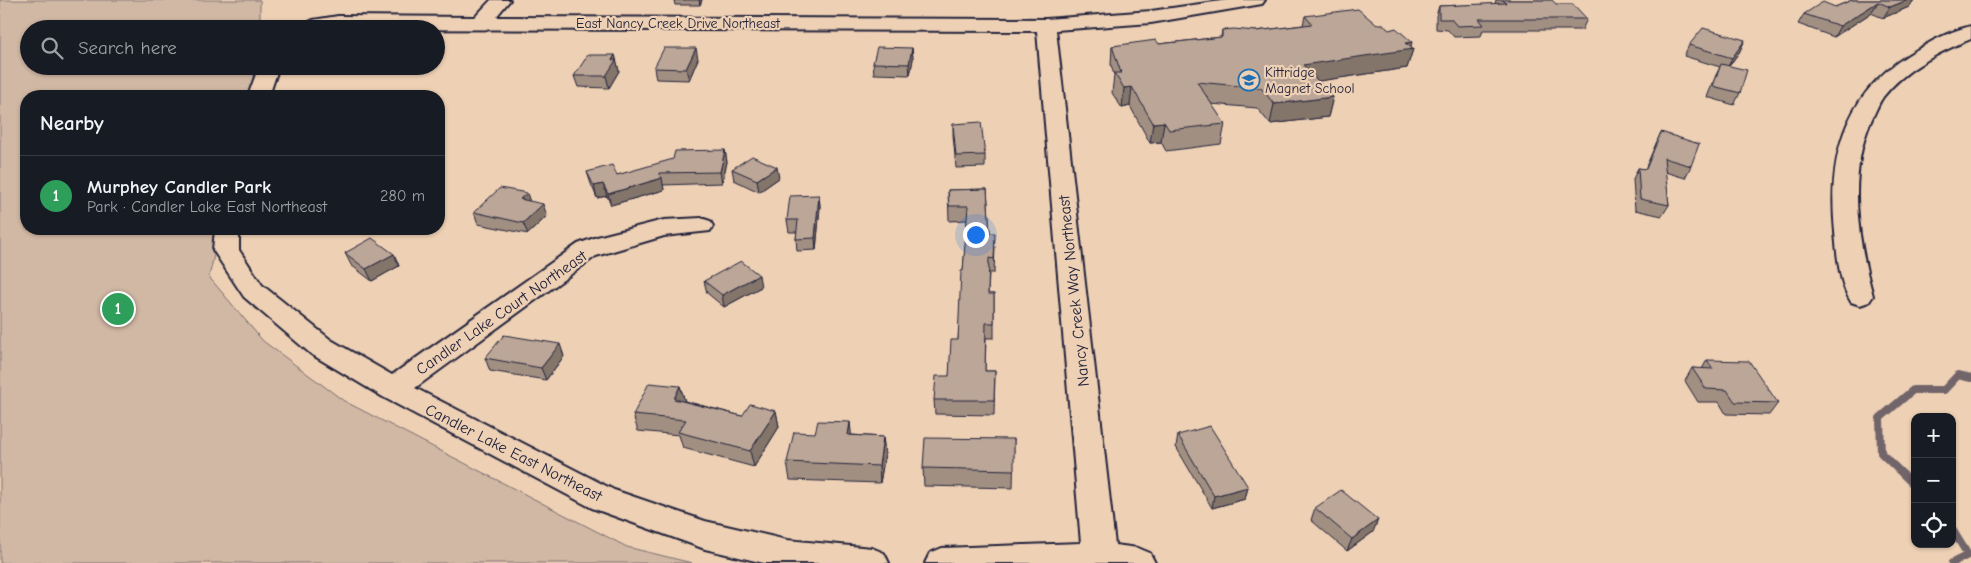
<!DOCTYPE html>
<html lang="en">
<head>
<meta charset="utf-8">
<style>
  :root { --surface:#171b24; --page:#242831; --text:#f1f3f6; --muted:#9ea1a6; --line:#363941; --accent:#ea580c }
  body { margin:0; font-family:"Comic Neue",sans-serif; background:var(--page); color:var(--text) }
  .controls { position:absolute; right:15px; bottom:15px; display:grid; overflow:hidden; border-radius:10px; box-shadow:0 1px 4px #0004 }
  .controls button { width:45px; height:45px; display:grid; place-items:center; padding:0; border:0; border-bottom:1px solid var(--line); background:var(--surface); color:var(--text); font:25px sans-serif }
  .you { position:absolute; left:975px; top:234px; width:18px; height:18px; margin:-12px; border:4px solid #fff; border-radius:50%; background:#1a73e8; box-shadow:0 0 0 8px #1a73e833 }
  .badge { display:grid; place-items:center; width:32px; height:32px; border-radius:50%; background:var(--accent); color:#fff; font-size:16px; font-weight:700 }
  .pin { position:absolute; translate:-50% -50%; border:2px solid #fff; box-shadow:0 1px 5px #0006 }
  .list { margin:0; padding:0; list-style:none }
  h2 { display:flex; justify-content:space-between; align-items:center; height:65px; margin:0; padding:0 20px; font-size:21px }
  h2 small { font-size:16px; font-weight:400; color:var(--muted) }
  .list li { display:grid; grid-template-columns:32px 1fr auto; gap:15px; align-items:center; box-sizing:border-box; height:80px; padding:0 20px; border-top:1px solid var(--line) }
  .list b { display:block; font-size:19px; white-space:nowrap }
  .list p { margin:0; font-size:16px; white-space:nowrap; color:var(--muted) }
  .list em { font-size:16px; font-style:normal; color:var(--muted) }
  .icon { flex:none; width:28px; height:28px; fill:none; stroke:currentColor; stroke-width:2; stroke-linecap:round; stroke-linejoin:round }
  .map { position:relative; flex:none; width:1971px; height:563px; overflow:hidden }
  .search { position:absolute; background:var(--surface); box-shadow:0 1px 4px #0004; left:20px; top:20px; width:425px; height:55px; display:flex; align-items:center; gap:12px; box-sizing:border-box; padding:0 18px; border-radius:28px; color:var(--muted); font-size:19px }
  .panel { position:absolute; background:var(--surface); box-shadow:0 1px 4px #0004; left:20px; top:90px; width:425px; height:145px; border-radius:20px }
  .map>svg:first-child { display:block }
  .green { fill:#d1b8a4; stroke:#7a6d70 }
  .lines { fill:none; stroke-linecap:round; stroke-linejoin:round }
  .stream { stroke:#71656a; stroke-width:8 }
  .minor-casing { stroke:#22223b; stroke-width:4 }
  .minor { fill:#eed1b5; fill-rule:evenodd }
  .wall { fill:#a18f82; stroke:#22223b }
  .shaded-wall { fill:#83746a; stroke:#22223b }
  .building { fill:#bba697; stroke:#22223b }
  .labels { text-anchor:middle; stroke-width:4.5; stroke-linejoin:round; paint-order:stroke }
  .far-street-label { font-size:14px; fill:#22223b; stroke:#eed1b5 }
  .far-poi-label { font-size:14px; fill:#22223b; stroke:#eed1b5; text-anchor:start }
  .street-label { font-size:16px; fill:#22223b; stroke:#eed1b5 }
</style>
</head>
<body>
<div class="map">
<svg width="1971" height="563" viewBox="0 0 1971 563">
  <rect width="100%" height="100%" fill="#eed1b5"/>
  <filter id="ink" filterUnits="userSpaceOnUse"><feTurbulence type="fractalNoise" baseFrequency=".02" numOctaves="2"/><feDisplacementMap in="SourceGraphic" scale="10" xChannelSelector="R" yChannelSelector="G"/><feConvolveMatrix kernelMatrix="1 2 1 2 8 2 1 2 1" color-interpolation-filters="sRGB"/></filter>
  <g filter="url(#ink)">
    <!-- green -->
    <polygon class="green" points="0,0 260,0 260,29 29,29 29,66 259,66 253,96 26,96 26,229 220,229 209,277 263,341 344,401 627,547 692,563 0,563"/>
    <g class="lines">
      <!-- stream -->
      <g class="stream">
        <polyline points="1915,486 1881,453 1880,418 1913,390 1944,390 1958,375 1971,378"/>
        <polyline points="1952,529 1968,555 1952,563"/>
      </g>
      <!-- minor casing -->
      <g class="minor-casing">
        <g id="minor">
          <polygon points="491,0 510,0 496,17 1046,19 1151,11 1228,0 1265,0 1262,4 1256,5 1151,23 1056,30 1115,545 1138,548 1150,553 1155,563 925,563 930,553 942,548 1081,543 1037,31 301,29 303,25 313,20 338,16 475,17"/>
          <path d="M1971,26V39C1939,52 1905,69 1883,97C1878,104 1875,113 1871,121C1847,176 1858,240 1873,296L1869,302L1860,305L1851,302C1839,283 1837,254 1835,232C1827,151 1847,87 1922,47C1937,38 1954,30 1971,26Z"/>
          <polygon points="259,66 279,66 269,96 248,96"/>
          <polygon points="701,218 710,221 713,226 710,231 664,236 596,256 415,388 614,490 705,521 787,540 872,548 884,553 889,563 764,563 705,549 592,508 383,397 311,354 244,297 213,250 215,229 239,229 239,250 262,285 331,340 392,375 578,244 597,237 664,220"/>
        </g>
      </g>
      <!-- minor -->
      <use href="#minor" class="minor"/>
    </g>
    <!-- wall -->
    <g class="wall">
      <polygon points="674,0 702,0 700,5 675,5"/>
      <polygon points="1496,0 1552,0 1556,4 1587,19 1582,30 1483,30 1481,36 1454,37 1448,30 1436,29 1436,16 1439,6 1495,4"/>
      <polygon points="1852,0 1914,0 1909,7 1883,18 1871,13 1834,37 1798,24 1804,14 1835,7"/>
      <polygon points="1305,16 1377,25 1413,49 1407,68 1318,81 1333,97 1328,117 1270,124 1257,108 1211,104 1225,124 1221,144 1166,151 1161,142 1150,143 1130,106 1122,108 1112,93 1114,75 1111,65 1112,46 1159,44 1221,37 1222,30 1256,31 1303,25"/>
      <polygon points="1689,45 1740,51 1729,66 1740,93 1734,105 1707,97 1716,75 1720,67 1684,56"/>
      <polygon points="912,48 913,59 910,75 874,74 873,63"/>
      <polygon points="615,55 619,71 609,88 578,87 574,76"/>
      <polygon points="698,59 689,80 656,79 654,68"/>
      <polygon points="953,124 985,155 985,167 956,168 953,135"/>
      <polygon points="1661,132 1691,166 1685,178 1665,172 1669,205 1662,216 1635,210 1633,179 1638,168 1645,169"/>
      <polygon points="725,150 727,162 722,183 663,185 664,190 611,205 607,196 597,198 591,184 587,172 617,175"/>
      <polygon points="732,169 779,178 759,192 734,180"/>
      <polygon points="987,189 990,233 995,247 994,273 989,273 988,294 994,294 994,338 986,338 985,371 995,371 994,415 935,414 934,400 949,376 958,340 967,220 949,221 948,190"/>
      <polygon points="819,195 820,207 816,250 797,251 796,239 797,232 789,232 787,220"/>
      <polygon points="529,201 547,216 528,234 478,224 474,212"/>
      <polygon points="345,253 394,254 399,266 372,281 351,265"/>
      <polygon points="704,281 761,287 724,307 707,293"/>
      <polygon points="564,356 546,380 490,371 485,358"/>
      <polygon points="1707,360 1778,403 1769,415 1726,414 1719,402 1698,402 1685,381 1692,368 1702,369"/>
      <polygon points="680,386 685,401 742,416 776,411 779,427 754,467 683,448 679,435 638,431 633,415"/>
      <polygon points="852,435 883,437 885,454 880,483 790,480 787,462"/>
      <polygon points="1178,435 1248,487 1245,499 1212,508 1176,447"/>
      <polygon points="1014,439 1013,488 924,486 923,468"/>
      <polygon points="1315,508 1373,532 1347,551 1311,520"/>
    </g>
    <!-- shaded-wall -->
    <g class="shaded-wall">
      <polygon points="699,0 702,0 700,5"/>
      <polygon points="1908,0 1914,0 1909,7 1883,18 1890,7"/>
      <polygon points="1878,2 1871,13 1834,37 1840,26"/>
      <polygon points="1745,40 1740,51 1727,69 1732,58"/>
      <polygon points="1412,42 1410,50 1413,49 1407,68 1299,84 1303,65"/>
      <polygon points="696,48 698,59 689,80 686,69"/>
      <polygon points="912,48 913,59 910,75 909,64"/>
      <polygon points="615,55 619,71 609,88 606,76 612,60"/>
      <polygon points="1132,87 1130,106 1122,108 1124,88"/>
      <polygon points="1333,97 1328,117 1270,124 1274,104"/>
      <polygon points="1164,122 1161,142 1150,143 1153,123"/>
      <polygon points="725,150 727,162 722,183 720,172"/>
      <polygon points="777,167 779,178 759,192 757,180"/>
      <polygon points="662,178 664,190 611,205 608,194"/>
      <polygon points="603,184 607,196 597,198 594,186"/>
      <polygon points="527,193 531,205 520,199"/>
      <polygon points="819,195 820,207 816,250 815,238"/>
      <polygon points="543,204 547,216 528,234 523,223"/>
      <polygon points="394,254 399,266 372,281 366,269"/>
      <polygon points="759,275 761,287 724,307 722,295"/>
      <polygon points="560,344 564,356 546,380 541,368"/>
      <polygon points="680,386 685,402 674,399"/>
      <polygon points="776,411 779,427 754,467 750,451"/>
      <polygon points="850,422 852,440 848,435"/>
      <polygon points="883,437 885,454 880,483 879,466"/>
      <polygon points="1248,487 1245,499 1212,508 1214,496"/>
      <polygon points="1378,520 1373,532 1347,551 1352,539"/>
    </g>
    <!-- building -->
    <g class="building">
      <polygon points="1503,0 1552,0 1556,4 1573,4 1587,19 1479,19 1484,25 1457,26 1451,19 1439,19 1439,6 1506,3"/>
      <polygon points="1852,0 1908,0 1890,7 1878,2 1840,26 1804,14 1823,2 1835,7"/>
      <polygon points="1358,9 1377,25 1382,24 1389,30 1396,28 1412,42 1405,43 1413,49 1303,65 1333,97 1274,104 1261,88 1197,82 1225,124 1169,130 1164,122 1153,123 1132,87 1124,88 1114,73 1121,73 1112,46 1156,40 1159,44 1222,37 1222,30 1234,29 1256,31 1312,24 1305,16"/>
      <polygon points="1703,28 1745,40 1732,58 1689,45"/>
      <polygon points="877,47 912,48 909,64 873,63"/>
      <polygon points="664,48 696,48 686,69 654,68"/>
      <polygon points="588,55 615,55 612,60 616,60 606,76 574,76"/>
      <polygon points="1721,64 1747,70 1740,93 1713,86"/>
      <polygon points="981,122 985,155 956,156 953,124"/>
      <polygon points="1661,132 1699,144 1691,166 1664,158 1669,205 1640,199 1638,168 1646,169"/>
      <polygon points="725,150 720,172 659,173 662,178 608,194 603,184 594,186 587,172 612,165 617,175 673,159 675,151"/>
      <polygon points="752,156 777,167 757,180 732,169"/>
      <polygon points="500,188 527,193 520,199 543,204 523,223 474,212"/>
      <polygon points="987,189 990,233 995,233 994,259 989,258 988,294 994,294 994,323 986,323 985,371 995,371 994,400 934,400 936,376 949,376 951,340 958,340 961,271 963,271 968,206 949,206 948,190"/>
      <polygon points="819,195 815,238 796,239 798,220 787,220 790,196"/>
      <polygon points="372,238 394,254 366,269 345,253"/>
      <polygon points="741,261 759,275 722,295 704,281"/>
      <polygon points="504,335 560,344 541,368 485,358"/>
      <polygon points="1707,360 1749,361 1778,403 1735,402 1727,390 1706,389 1692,368 1713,369"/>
      <polygon points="649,383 680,386 674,399 742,416 750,404 776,411 750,451 678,432 686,420 633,415"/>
      <polygon points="818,421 850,422 848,435 883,437 879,466 787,462 794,432 815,433"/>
      <polygon points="1210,426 1248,487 1214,496 1178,435"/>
      <polygon points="925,438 1014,439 1014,470 923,468"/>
      <polygon points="1341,490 1378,520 1352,539 1315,508"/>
    </g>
  </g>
  <!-- icons -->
  <defs>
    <g id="school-ring" transform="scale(1.125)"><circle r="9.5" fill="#eed1b5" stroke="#1f6fb2" stroke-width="1.5"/><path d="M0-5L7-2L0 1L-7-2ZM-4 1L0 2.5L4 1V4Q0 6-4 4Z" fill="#1f6fb2"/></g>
  </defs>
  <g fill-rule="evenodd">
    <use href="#school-ring" x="1249" y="80"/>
  </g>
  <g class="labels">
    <!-- far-street labels -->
    <g class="far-street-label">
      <text x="678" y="28">East Nancy Creek Drive Northeast</text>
    </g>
    <!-- far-poi labels -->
    <g class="far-poi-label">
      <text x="1265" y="77">Kittridge<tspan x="1265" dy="16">Magnet School</tspan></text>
    </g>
    <!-- street labels -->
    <g class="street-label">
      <text transform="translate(1073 291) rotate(-96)" y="6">Nancy Creek Way Northeast</text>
      <text transform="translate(501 312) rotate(-35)" y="6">Candler Lake Court Northeast</text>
      <text transform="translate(514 452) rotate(27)" y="6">Candler Lake East Northeast</text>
    </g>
  </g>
</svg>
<div class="controls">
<button>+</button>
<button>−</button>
<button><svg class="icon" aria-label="locate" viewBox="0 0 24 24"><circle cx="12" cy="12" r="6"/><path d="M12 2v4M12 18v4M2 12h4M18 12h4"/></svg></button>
</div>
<div class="you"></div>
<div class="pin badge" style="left:118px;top:309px;background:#2e9e5b">1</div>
<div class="search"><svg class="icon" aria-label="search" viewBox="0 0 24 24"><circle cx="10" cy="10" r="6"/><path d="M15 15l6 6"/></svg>Search here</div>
<section class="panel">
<h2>Nearby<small></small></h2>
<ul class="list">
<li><span class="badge" style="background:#2e9e5b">1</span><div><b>Murphey Candler Park</b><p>Park · Candler Lake East Northeast</p></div><em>280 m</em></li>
</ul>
</section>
</div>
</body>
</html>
